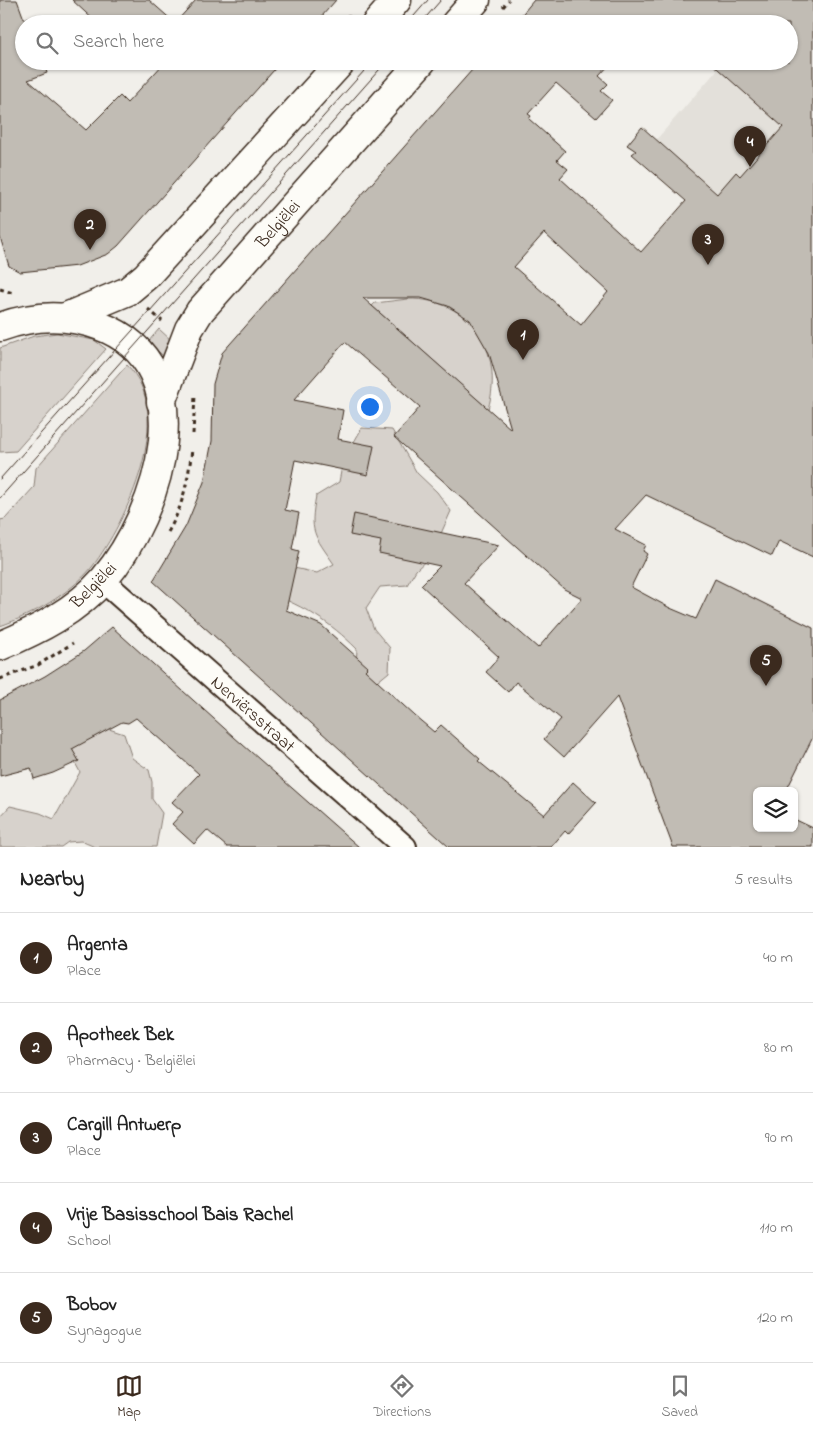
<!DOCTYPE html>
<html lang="en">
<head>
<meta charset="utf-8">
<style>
  :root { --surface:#fff; --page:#f2f2f2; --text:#222; --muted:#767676; --line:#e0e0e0; --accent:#3b2a1e }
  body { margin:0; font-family:"Indie Flower",sans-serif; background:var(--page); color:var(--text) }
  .controls { position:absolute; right:15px; bottom:15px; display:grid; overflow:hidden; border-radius:8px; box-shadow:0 1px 4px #0004 }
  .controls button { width:45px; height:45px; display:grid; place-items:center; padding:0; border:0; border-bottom:1px solid var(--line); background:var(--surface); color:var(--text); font:25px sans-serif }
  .you { position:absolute; left:369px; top:406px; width:18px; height:18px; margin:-12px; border:4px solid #fff; border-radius:50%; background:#1a73e8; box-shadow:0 0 0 8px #1a73e833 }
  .badge { display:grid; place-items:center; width:32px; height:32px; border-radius:50%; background:var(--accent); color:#fff; font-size:16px; font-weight:700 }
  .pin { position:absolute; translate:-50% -41px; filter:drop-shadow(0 1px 2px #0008) }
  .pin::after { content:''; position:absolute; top:26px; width:18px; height:15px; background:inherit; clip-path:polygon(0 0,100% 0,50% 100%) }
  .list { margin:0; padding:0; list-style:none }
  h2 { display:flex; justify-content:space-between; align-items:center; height:65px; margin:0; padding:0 20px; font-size:21px }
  h2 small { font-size:16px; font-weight:400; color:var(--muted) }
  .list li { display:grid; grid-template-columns:32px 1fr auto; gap:15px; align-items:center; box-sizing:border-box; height:90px; padding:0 20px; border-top:1px solid var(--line) }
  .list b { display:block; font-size:19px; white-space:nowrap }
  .list p { margin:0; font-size:16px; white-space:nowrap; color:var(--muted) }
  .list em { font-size:16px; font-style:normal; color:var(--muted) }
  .icon { flex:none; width:28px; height:28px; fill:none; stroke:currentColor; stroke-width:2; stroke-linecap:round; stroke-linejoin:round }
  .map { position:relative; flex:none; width:813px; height:847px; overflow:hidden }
  .search { position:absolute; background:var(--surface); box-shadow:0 1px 4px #0004; left:15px; right:15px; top:15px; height:55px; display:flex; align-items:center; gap:12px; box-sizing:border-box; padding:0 18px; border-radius:28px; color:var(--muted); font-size:19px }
  .sheet { height:515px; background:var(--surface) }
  nav { display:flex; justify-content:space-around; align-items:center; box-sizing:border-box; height:70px; border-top:1px solid var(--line); background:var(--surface); font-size:14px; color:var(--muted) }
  nav a { display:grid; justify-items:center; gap:2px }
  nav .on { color:var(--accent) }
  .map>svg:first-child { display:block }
  .built { fill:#e3e0da }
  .green { fill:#d7d2cc; stroke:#897e75 }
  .building { fill:#c1bcb4; stroke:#3b2a1e; fill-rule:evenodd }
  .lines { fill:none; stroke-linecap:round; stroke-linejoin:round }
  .street-casing { stroke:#3b2a1e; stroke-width:26 }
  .secondary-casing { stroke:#3b2a1e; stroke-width:31 }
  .path { stroke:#3b2a1e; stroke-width:3; stroke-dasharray:4 4; stroke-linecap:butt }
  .street { stroke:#fdfcf7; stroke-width:22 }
  .secondary { stroke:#fdfcf7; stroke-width:28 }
  .tram { stroke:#3b2a1e; stroke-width:1 }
  .labels { text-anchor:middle; stroke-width:4; stroke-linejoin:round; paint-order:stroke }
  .street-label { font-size:18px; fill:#3b2a1e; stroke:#fdfcf7 }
</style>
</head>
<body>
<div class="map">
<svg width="813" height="847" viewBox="0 0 813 847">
  <rect width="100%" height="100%" fill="#f1efea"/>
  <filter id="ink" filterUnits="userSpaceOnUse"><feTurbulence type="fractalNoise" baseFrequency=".02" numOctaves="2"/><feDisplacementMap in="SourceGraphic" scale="10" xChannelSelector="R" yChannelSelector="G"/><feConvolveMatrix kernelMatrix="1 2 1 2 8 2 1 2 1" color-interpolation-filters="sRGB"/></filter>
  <g filter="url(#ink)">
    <!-- built -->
    <polygon class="built" points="718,69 766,112 796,80 813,278 656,140"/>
    <!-- green -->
    <g class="green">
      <path d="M408,299C470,298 505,351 488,409L372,306L375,303Z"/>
      <polygon points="159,329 173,342 171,363 148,342"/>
      <polygon points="57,333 94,340 106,349 16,451 0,452 0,348 34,336"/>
      <path d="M127,365C177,414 127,521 92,567C70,594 32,615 0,626V520L5,519L34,487L36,468Z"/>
      <path d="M362,428L392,430L417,473L437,492L451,511L431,556L416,570L407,585L380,587L366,608L374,629L390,648L389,672L372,686L356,665L357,649C329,621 306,608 270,593L285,566L317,573L334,564C314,535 309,532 316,496L339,482L343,461Z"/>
      <polygon points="103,721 109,729 124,734 132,758 149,770 152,782 152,799 162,813 156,847 95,847 81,841 68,842 61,847 0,847 0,817 10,806 40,813 54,819 80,772 67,748"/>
    </g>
    <!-- building -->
    <g class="building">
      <polygon points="0,0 17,0 24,19 30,18 32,24 24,24 24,61 43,61 47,73 28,80 86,130 120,96 127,103 166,61 282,61 118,246 108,254 77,266 20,272 9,266 0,237"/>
      <polygon points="72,0 149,0 175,23 196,0 336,0 315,24 201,24 204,22 197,24 98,24"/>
      <path d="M534,0H813V557L779,541L772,556L646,495L615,529L646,545L643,551L647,554L631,587L670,608L696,619L715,579L813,628V737L786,791H757V828H794V819L813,828V847H673L617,697L564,757L544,739L561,719L516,682L508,692L486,672L499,657L421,585L440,566L379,553L381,541L350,535L354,514L499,545L464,583L538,648L582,598L564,589L394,437L420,407L345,342L294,400L343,410L338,439L374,446L368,475L295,460L285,510L299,513L292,549L299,551L286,610L321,625L368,667L365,670L415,716L434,732L441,725L480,759L478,761L544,815L573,782L596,803L568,834L565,831L551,847H449L153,581L186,526L204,482L212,441L213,384L222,353L480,61L612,62L599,76L608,84L601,91L612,100L596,118L556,83L528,114L531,116L529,119L565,151L557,160L568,169L560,178L641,252L686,201L632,154L636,151L627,145L642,127L717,194L736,172L740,176L783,127L709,61H789V24H690L686,21L683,24H514ZM544,233L608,292L581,325L514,267ZM363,298H421L448,306L470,320L489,353L511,429Z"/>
      <polygon points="112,627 234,737 359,847 227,847 207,830 194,844 172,824 183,812 172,802 199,774 136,718 128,723 122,722 72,749 79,761 53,773 34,779 31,768 0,776 0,700 45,676 84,651"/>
    </g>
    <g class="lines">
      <!-- street casing -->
      <g class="street-casing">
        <g id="street">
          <path id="s1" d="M102,580L405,847"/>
        </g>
      </g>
      <!-- secondary casing -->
      <g class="secondary-casing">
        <g id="secondary">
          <polyline points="376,24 397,0"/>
          <polyline points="455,24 476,0"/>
          <polyline points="66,317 128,291 146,276 342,61"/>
          <path d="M0,327C33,315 66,313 100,326C207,366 159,514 104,579C76,611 38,630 0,646"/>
          <path id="s2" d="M161,402L189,329L200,311L422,61"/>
        </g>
      </g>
      <!-- path -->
      <g class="path">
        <polyline points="503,7 509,0"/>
        <polyline points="341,24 350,14"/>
        <polyline points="0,289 13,293"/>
        <polyline points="148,309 162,321"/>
        <polyline points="193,434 195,395"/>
        <path d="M168,532C183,507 188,479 192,450"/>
        <polyline points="0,679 38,665 73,643"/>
      </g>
      <!-- street -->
      <use href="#street" class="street"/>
      <!-- secondary -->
      <use href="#secondary" class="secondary"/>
      <!-- tram -->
      <g class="tram">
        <polyline points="407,24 428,0"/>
        <polyline points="420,24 441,0"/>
        <polyline points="0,479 373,61"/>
        <polyline points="0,498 387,61"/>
      </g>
    </g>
  </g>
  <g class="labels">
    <!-- street labels -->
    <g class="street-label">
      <text dy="6" stroke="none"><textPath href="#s2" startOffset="216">Belgiëlei</textPath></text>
      <text transform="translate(93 585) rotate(-45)" y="6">Belgiëlei</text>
      <text dy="6" stroke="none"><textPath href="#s1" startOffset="202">Nerviërsstraat</textPath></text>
    </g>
  </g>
</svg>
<div class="controls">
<button><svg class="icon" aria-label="layers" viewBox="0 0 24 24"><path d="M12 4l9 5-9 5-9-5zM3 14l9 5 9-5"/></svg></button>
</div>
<div class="you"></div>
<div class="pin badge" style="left:523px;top:360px">1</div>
<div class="pin badge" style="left:90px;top:250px">2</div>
<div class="pin badge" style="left:708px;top:265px">3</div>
<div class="pin badge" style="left:750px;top:167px">4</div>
<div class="pin badge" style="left:766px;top:686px">5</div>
<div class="search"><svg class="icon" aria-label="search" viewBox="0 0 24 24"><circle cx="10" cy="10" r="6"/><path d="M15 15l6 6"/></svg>Search here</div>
</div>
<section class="sheet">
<h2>Nearby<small>5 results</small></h2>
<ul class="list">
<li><span class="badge">1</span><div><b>Argenta</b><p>Place</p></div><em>40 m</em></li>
<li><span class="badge">2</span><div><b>Apotheek Bek</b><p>Pharmacy · Belgiëlei</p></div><em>80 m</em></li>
<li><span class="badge">3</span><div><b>Cargill Antwerp</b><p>Place</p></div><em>90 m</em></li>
<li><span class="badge">4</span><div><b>Vrije Basisschool Bais Rachel</b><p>School</p></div><em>110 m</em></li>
<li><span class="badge">5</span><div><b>Bobov</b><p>Synagogue</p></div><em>120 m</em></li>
</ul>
</section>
<nav>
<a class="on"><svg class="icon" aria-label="map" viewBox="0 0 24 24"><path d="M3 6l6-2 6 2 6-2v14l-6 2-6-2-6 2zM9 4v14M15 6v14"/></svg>Map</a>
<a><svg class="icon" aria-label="directions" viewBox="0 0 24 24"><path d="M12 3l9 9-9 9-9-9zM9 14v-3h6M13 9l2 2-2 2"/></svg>Directions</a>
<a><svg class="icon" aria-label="saved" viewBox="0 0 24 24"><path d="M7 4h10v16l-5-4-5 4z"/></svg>Saved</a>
</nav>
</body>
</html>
